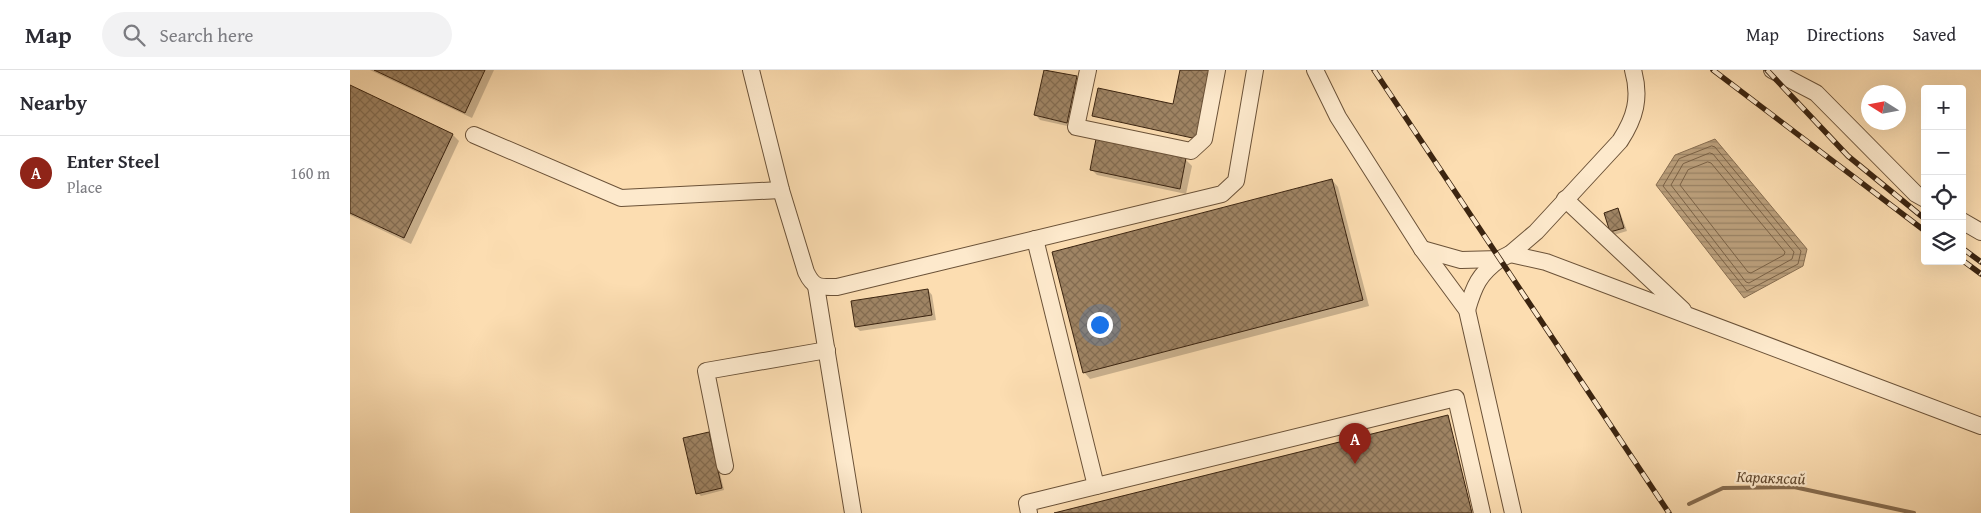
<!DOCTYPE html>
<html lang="en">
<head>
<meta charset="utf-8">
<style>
  :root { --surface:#fff; --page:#f2f2f3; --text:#2b2b33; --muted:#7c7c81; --line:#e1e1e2; --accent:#8f2418 }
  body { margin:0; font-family:"Gentium Book Plus",serif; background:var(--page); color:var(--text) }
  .controls { position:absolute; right:15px; top:15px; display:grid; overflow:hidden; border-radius:5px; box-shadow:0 5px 20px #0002 }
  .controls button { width:45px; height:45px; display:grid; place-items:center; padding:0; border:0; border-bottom:1px solid var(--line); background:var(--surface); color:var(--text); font:25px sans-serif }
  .compass { position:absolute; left:1511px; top:15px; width:45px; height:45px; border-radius:50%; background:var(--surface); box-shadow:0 5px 20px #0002; rotate:281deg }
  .you { position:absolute; left:749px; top:254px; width:18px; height:18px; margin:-12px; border:4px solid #fff; border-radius:50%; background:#1a73e8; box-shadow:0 0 0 8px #1a73e833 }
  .badge { display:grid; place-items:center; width:32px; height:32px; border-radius:50%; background:var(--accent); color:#fff; font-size:16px; font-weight:700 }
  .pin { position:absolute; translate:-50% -41px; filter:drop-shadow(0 1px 2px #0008) }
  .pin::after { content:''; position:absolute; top:26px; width:18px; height:15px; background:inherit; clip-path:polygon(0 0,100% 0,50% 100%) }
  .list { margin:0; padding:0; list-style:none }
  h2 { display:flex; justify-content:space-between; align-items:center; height:65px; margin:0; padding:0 20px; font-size:21px }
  h2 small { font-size:16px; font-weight:400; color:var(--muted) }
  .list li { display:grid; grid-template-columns:32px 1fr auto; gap:15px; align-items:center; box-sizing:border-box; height:75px; padding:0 20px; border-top:1px solid var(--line) }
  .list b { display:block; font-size:19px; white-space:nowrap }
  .list p { margin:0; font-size:16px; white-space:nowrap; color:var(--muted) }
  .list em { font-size:16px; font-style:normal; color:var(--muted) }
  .icon { flex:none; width:28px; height:28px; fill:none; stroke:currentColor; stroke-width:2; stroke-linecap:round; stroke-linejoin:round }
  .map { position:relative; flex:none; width:1631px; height:443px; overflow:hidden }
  header { display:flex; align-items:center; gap:30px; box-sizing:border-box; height:70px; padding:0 25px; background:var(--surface); border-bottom:1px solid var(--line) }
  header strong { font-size:24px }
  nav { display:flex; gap:28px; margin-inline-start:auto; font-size:18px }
  .search { width:350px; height:45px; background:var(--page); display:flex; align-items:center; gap:12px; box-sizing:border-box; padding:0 18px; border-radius:28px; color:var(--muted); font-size:19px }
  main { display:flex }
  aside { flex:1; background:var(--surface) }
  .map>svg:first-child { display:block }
  .water { fill:url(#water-rules); stroke:#876d50 }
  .shadow { fill:#0003 }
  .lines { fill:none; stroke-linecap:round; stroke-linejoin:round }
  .shore { stroke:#7a6145; stroke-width:1 }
  .stream { stroke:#876d50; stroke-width:4 }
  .building { fill:url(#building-cross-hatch); stroke:#3b2410 }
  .minor-casing { stroke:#6b5238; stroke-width:18 }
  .minor { stroke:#fde9cc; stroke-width:16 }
  .rail-casing { stroke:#3b2410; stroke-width:5.5 }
  .rail { stroke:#fde9cc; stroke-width:4; stroke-dasharray:11; stroke-linecap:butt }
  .labels { text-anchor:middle; stroke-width:4.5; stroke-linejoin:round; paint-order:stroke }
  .water-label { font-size:16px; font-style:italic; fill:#614930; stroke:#fde9cc }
</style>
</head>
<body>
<header>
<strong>Map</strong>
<div class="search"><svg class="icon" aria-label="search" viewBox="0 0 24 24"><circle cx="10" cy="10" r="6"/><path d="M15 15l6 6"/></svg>Search here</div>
<nav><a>Map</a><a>Directions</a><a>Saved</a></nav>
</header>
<main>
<aside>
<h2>Nearby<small></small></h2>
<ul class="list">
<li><span class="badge">A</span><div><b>Enter Steel</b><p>Place</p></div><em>160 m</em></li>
</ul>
</aside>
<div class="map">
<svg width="1631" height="443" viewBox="0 0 1631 443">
  <defs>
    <pattern id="water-rules" width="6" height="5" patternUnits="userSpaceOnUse" patternTransform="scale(1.25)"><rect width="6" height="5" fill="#ba9e7a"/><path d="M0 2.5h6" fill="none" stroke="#988163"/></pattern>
    <pattern id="building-cross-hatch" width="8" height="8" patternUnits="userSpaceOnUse" patternTransform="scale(1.25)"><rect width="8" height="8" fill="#9f8464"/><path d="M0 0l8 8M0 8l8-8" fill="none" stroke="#836c51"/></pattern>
  </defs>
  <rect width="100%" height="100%" fill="#fcddb1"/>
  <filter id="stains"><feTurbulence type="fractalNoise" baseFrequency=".004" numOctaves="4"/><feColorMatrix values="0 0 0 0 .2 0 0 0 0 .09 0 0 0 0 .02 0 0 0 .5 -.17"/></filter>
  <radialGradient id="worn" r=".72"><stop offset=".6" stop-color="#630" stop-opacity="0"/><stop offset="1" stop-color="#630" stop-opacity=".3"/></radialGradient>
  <!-- water -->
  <polygon class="water" points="1365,69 1457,179 1453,196 1394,228 1306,115 1325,85"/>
  <!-- shadow -->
  <g class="shadow">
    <polygon points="20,0 144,0 122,48"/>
    <polygon points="696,0 727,7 731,11 722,57 690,50 686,45"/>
    <polygon points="0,16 103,65 109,71 61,174 0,145"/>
    <polygon points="836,90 842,96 836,124 747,105 741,99"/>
    <polygon points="982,110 988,117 1019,236 740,309 734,302"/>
    <polygon points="1267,139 1270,142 1277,161 1264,165 1261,162"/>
    <polygon points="578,220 582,225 586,250 510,261 506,257"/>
    <polygon points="358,363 361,366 374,420 351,426 348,423"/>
  </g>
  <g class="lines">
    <!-- shore -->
    <g class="shore">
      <polygon points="1362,76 1365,77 1451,181 1448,194 1397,221 1313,116 1329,89"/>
      <polygon points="1360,83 1363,84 1444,182 1442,189 1399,213 1396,212 1321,115 1333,94"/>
      <polygon points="1358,92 1361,93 1435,182 1434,185 1401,203 1398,202 1330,115 1338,100"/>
    </g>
    <!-- stream -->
    <polyline class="stream" points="1339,434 1373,418 1444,417 1564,443"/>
  </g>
  <!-- building -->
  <g class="building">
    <polygon points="24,0 135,0 115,43"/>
    <polygon points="694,0 727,6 717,53 684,45"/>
    <polygon points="830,0 861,0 847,69 742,46 748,18 823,34"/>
    <polygon points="0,15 103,64 54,168 0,143"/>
    <polygon points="746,69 836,88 830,119 740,100"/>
    <polygon points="982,109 1013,230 733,303 702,182"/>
    <polygon points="1268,138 1274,158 1260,162 1254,143"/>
    <polygon points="578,219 582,245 505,257 501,231"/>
    <polygon points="1098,345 1122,443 704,443"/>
    <polygon points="359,362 372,418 346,424 333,368"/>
  </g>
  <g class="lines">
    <!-- minor casing -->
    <g class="minor-casing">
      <g id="minor">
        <path d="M401,0L431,120L456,202C464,219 470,217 487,217L872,124L886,111L905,0"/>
        <polyline points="738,0 726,57 841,81 854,69 867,0"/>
        <polyline points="965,0 988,47 1072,179 1117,240 1163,443"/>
        <polyline points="1422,0 1466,23 1566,124 1575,129"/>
        <polyline points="124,65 271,128 431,120"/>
        <polyline points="1215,129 1333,240"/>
        <polyline points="1612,151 1631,162"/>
        <polyline points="685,169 746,416"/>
        <path d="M1072,179L1111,190L1150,189L1160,184L1186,162L1270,71C1285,48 1291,28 1283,0"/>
        <polyline points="1160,184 1196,192 1631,356"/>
        <polyline points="466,216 503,443"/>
        <path d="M1117,240C1124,216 1129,204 1150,189"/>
        <polyline points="375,396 356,301 477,280"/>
        <polyline points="679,443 677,433 1106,328 1132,443"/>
      </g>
    </g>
    <!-- minor -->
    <use href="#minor" class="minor"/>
    <!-- rail casing -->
    <g class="rail-casing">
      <g id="rail">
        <polyline points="1024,0 1319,443"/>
        <polyline points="1363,0 1575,161"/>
        <polyline points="1417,0 1498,86 1575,149"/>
        <polyline points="1612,178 1631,192"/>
        <polyline points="1612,190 1631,204"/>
      </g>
    </g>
    <!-- rail -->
    <use href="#rail" class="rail"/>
  </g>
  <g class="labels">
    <!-- water labels -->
    <g class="water-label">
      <text transform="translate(1421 407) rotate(2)" y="6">Каракясай</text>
    </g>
  </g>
  <rect width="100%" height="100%" filter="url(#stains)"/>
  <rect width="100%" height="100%" fill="url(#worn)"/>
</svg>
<div class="controls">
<button>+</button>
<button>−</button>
<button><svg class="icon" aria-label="locate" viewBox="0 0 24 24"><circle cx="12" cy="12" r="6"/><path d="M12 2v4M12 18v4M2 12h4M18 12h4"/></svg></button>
<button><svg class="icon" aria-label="layers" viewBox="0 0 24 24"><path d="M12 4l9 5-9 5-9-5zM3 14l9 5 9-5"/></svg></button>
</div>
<svg class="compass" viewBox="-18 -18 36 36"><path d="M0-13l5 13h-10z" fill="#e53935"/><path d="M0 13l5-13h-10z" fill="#7c7c81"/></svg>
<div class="you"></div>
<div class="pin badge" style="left:1005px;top:394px">A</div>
</div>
</main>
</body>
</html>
